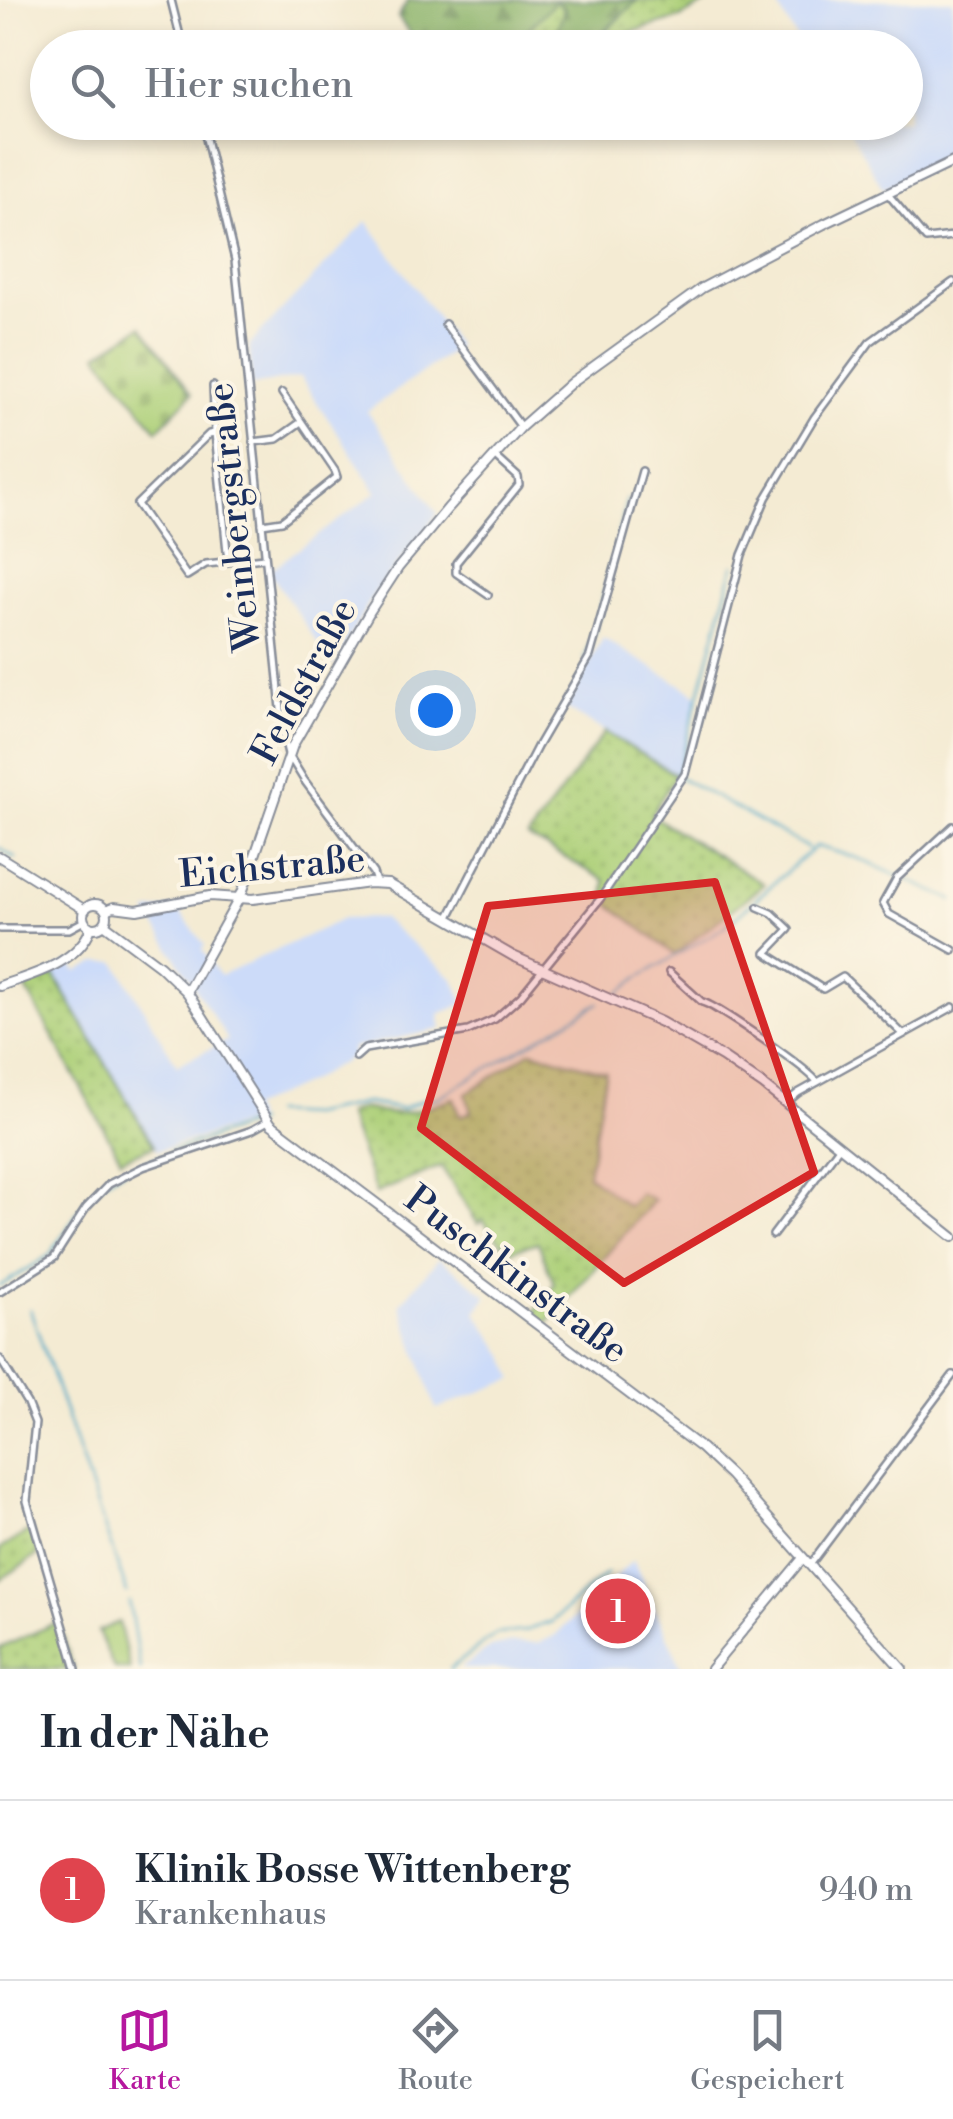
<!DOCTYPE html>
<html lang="de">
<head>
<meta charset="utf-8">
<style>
  :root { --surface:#fff; --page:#f2f2f3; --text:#1f2937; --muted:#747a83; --line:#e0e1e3; --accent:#b5179e }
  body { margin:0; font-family:"Libre Bodoni",serif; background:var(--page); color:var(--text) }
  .you { position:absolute; left:435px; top:710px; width:35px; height:35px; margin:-25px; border:8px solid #fff; border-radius:50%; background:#1a73e8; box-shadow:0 0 0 15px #1a73e833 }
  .badge { display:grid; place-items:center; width:65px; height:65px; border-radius:50%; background:var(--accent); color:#fff; font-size:32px; font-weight:700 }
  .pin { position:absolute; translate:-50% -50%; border:5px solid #fff; box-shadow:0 2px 10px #0006 }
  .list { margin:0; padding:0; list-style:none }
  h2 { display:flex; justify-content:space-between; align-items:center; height:130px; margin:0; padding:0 40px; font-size:42px }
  h2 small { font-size:32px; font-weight:400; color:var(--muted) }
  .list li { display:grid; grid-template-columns:65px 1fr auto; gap:30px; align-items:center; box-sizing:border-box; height:180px; padding:0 40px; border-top:2px solid var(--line) }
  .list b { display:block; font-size:38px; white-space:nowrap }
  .list p { margin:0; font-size:32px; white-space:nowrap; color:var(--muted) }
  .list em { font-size:32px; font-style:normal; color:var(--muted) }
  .icon { flex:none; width:55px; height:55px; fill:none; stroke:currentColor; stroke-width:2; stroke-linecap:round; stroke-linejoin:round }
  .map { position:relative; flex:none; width:953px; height:1669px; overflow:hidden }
  .search { position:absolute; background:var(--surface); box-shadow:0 5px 15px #0003; left:30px; right:30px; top:30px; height:110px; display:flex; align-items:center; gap:25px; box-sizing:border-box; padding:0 35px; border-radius:55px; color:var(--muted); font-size:38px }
  .sheet { height:310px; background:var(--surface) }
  nav { display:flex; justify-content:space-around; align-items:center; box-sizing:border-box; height:140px; border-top:2px solid var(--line); background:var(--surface); font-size:28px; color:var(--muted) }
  nav a { display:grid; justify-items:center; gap:5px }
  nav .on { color:var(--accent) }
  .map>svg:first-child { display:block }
  .built { fill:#ccdbf9 }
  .green { fill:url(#green-dots); stroke:#64806c; stroke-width:2.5 }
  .forest { fill:url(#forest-firs); stroke:#527064; stroke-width:2.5 }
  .cemetery { fill:url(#cemetery-stones); stroke:#64806c; stroke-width:2.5 }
  .pitch { fill:#add079; stroke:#64806c; stroke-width:2.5 }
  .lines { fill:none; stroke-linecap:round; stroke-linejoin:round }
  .stream { stroke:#48a7c7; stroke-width:2.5 }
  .street-casing { stroke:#888d98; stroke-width:10 }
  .secondary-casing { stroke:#888d98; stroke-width:12 }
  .street { stroke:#fff; stroke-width:5 }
  .secondary { stroke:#fff; stroke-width:8 }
  .marked { fill:#d62828; fill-opacity:0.2; stroke:#d62828; stroke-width:8; stroke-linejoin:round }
  .labels { text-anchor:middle; stroke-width:8; stroke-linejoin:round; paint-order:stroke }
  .street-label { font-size:38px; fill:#1b2f5e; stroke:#fcf5e5 }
</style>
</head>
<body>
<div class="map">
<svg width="953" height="1669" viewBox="0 0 953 1669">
  <defs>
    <pattern id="green-dots" width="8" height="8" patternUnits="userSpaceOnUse" patternTransform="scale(2.5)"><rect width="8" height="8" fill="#add079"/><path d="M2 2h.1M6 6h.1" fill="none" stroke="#94b36b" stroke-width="1.8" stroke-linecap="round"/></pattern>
    <pattern id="forest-firs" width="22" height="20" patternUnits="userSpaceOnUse" patternTransform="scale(2.5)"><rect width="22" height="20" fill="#8ab269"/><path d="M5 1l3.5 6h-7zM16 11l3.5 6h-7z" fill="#70915a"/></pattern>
    <pattern id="cemetery-stones" width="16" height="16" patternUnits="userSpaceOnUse" patternTransform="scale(2.5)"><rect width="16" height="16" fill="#add079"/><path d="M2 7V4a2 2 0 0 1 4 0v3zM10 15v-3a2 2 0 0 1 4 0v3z" fill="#94b36b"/></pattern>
  </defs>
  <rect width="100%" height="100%" fill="#fcf5e5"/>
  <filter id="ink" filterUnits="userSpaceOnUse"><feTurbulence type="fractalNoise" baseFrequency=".01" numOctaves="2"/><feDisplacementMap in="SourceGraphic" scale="20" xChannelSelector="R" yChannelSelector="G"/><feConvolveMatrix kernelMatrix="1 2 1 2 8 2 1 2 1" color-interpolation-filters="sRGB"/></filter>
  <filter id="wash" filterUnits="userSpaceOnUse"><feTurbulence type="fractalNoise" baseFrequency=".0048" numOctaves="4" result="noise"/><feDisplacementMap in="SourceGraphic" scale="40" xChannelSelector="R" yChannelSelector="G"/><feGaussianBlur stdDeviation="2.25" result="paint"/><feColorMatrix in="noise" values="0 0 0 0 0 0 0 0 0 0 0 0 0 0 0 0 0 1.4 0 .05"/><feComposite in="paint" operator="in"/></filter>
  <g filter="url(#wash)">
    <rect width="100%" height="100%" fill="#f4ebd3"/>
    <!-- built -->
    <g class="built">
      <polygon points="774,0 953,0 953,158 883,189 845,123 906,122 906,48 802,47"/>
      <polygon points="367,221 458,347 367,411 438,514 372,597 333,666 269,571 377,492 300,377 252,386 249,345"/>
      <polygon points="603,638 698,695 676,775 566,708"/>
      <polygon points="176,907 205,945 202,950 220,976 343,919 382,918 454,979 464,1004 439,1014 442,1029 352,1048 352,1057 310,1081 250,1108 256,1120 157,1151 52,971 70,961 77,972 97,962 116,962 177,1065 228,1040 147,912"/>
      <polygon points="439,1258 488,1296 476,1312 506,1357 514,1379 436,1409 400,1304"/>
      <polygon points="633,1560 682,1669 460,1669 491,1647 513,1642 539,1643 556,1635"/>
    </g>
    <!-- green -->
    <g class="green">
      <polygon points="556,0 565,10 554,40 557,47 511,48"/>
      <polygon points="637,0 712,0 680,18 575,48 604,33"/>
      <polygon points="605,732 676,775 651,815 764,884 675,955 605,901 605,880 528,837"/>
      <polygon points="54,975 154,1146 121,1159 25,987"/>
      <path d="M531,1051L606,1072L588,1175L628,1206L640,1193L654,1200L546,1324L533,1314L554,1284L538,1242L511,1251L507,1241L502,1245L482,1219L478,1224L441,1166L376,1193L347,1114C367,1104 368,1111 387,1113C409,1116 434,1104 454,1098L460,1116L471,1112L466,1094Z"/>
      <polygon points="31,1530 38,1555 0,1580 0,1549"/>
      <polygon points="58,1622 74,1669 0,1669 0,1648"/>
    </g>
    <!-- forest -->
    <path class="forest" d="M408,0H635L636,1C612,25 592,48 557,47L554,40L564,10L556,1L511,47L420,48L398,17Z"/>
    <!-- cemetery -->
    <polygon class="cemetery" points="142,326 192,394 157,430 98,354"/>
    <!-- pitch -->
    <polygon class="pitch" points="119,1622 130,1669 114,1669 98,1631"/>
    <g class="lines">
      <!-- stream -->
      <g class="stream">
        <polyline points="734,565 677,776 808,848"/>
        <polyline points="598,619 627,499"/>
        <polyline points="585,659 596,627"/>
        <polyline points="0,848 15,858"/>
        <polyline points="618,994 638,978 723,928 816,846 857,858 953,900"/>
        <polyline points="272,1113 310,1115 366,1103 401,1109 425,1099 437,1098 599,1003"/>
        <polyline points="170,1152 257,1122"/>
        <polyline points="0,1286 50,1255 86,1200 104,1181 129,1167 160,1156"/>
        <polyline points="30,1309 127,1593"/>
        <polyline points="129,1602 140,1669"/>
        <polyline points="450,1669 496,1634 524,1631 551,1622 607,1573"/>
      </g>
    </g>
  </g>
  <g filter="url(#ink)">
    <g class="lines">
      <!-- street casing -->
      <g class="street-casing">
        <g id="street">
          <polyline points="171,0 183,48"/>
          <polyline points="202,122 235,260 284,738 288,754 304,780 373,873 376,882"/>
          <polyline points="887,193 926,239 953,236"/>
          <polyline points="445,324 521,427"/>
          <polyline points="213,386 215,433"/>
          <polyline points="253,442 277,439 301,422"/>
          <polyline points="262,524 282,521 337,477 335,471 282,393"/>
          <polyline points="228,561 215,433 209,434 137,504 187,576 206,564 264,558"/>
          <polyline points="488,595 456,573 456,563 519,485 518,477 495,456"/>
          <polyline points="953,826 897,878 883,903 889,914 953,950"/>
          <polyline points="758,907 772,913 789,929 766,953 823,989 843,977 903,1034"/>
          <polyline points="448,919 537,747 590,656 642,471"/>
          <polyline points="0,929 69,929 84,921"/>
          <path d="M669,972L702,1002C714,1004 810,1070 817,1082"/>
          <polyline points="356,1057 365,1049 468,1031 495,1019 521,996 600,899 685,774 742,555 766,498 814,418 870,342 953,282"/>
          <polyline points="786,1103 798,1093 953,1007"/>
          <polyline points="773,1235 840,1146"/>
          <polyline points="0,1292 54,1258 86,1208 109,1184 143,1167 252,1130 268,1121"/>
          <polyline points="0,1359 27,1403 35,1423 27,1501 76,1669"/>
          <polyline points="810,1565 953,1375"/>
        </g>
      </g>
      <!-- secondary casing -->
      <g class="secondary-casing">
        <g id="secondary">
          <polyline points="0,857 85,910"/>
          <circle cx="95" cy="916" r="12"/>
          <polyline points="106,910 114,907 137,910 210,896 253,899 369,883 388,884 513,956 661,1022 722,1057 763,1085 953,1237"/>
          <polyline points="104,924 160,966 187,992 271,1124 701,1448 730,1475 902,1669"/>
          <path d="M0,986C33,974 77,964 91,928"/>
          <polyline points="187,992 242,893 293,745 370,611 398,568 448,508 521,427 572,382 702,288 824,224 953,162"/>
          <polyline points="711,1669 803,1558"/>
        </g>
      </g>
      <!-- street -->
      <use href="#street" class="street"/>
      <!-- secondary -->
      <use href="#secondary" class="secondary"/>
    </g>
  </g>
  <!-- marked area -->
  <path class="marked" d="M715,882L814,1172L624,1283L421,1128L488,906Z"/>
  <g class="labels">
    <!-- street labels -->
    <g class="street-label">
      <text transform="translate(233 517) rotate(-96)" y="13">Weinbergstraße</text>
      <text transform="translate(303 681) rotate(-62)" y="13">Feldstraße</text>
      <text transform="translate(272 866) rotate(-5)" y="13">Eichstraße</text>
      <text transform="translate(517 1274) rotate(37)" y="13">Puschkinstraße</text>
    </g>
  </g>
</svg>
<div class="you"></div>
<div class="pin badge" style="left:618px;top:1611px;background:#e0444e">1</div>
<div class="search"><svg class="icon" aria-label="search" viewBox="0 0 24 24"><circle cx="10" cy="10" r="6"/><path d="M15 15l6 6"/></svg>Hier suchen</div>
</div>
<section class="sheet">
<h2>In der Nähe<small></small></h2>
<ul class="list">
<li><span class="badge" style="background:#e0444e">1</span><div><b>Klinik Bosse Wittenberg</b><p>Krankenhaus</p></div><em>940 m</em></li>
</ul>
</section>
<nav>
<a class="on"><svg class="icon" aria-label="map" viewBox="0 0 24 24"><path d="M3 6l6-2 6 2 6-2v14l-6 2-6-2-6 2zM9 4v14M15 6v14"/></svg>Karte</a>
<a><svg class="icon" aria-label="directions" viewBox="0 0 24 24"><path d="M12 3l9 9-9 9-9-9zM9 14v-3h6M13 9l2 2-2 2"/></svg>Route</a>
<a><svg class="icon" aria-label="saved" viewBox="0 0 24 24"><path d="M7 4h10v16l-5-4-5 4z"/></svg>Gespeichert</a>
</nav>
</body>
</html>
